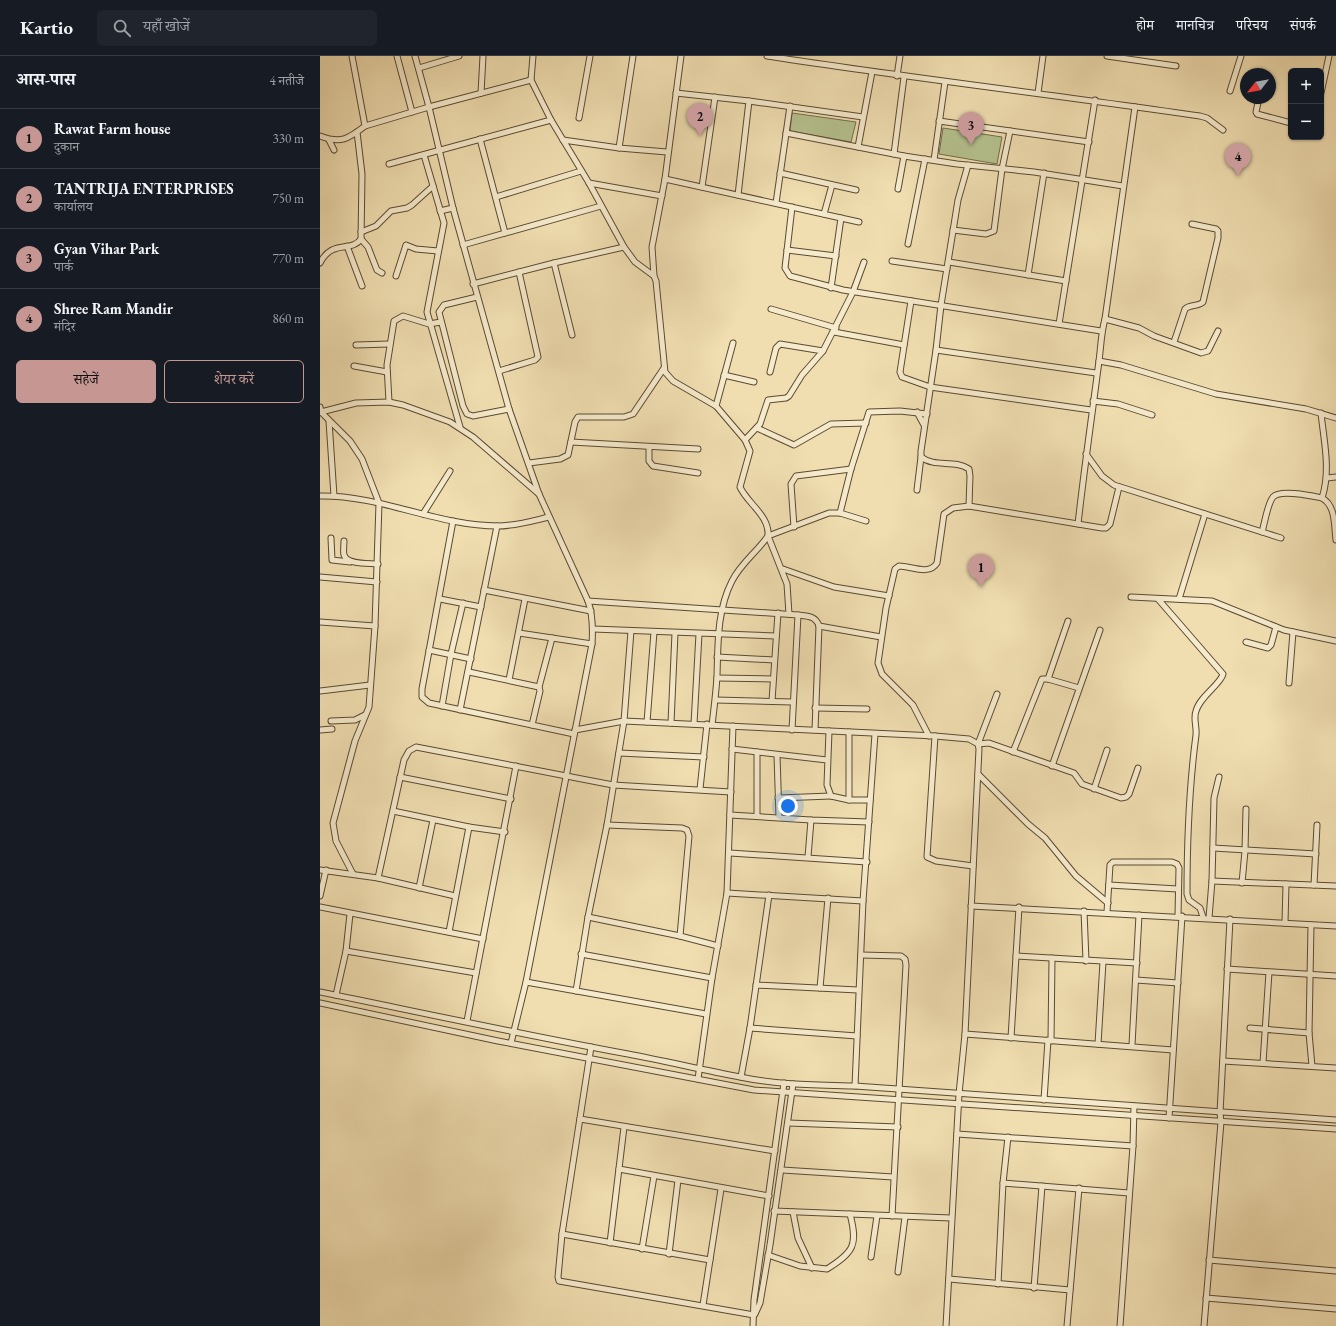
<!DOCTYPE html>
<html lang="hi">
<head>
<meta charset="utf-8">
<style>
  :root { --surface:#171b24; --page:#20242c; --text:#f1f3f6; --muted:#9ea1a6; --line:#363941; --accent:#c59692 }
  body { margin:0; font-family:"EB Garamond","Noto Serif Devanagari",serif; background:var(--page); color:var(--text) }
  .controls { position:absolute; right:12px; top:12px; display:grid; overflow:hidden; border-radius:6px; box-shadow:0 1px 3px #0004 }
  .controls button { width:36px; height:36px; display:grid; place-items:center; padding:0; border:0; border-bottom:1px solid var(--line); background:var(--surface); color:var(--text); font:20px sans-serif }
  .compass { position:absolute; left:920px; top:12px; width:36px; height:36px; border-radius:50%; background:var(--surface); box-shadow:0 1px 3px #0004; rotate:239deg }
  .you { position:absolute; left:468px; top:750px; width:14px; height:14px; margin:-10px; border:3px solid #fff; border-radius:50%; background:#1a73e8; box-shadow:0 0 0 6px #1a73e833 }
  .badge { display:grid; place-items:center; width:26px; height:26px; border-radius:50%; background:var(--accent); color:#111; font-size:13px; font-weight:700 }
  .pin { position:absolute; translate:-50% -33px; filter:drop-shadow(0 1px 2px #0008) }
  .pin::after { content:''; position:absolute; top:21px; width:14px; height:12px; background:inherit; clip-path:polygon(0 0,100% 0,50% 100%) }
  .list { margin:0; padding:0; list-style:none }
  h2 { display:flex; justify-content:space-between; align-items:center; height:52px; margin:0; padding:0 16px; font-size:17px }
  h2 small { font-size:13px; font-weight:400; color:var(--muted) }
  .list li { display:grid; grid-template-columns:26px 1fr auto; gap:12px; align-items:center; box-sizing:border-box; height:60px; padding:0 16px; border-top:1px solid var(--line) }
  .list b { display:block; font-size:15px; white-space:nowrap }
  .list p { margin:0; font-size:13px; white-space:nowrap; color:var(--muted) }
  .list em { font-size:13px; font-style:normal; color:var(--muted) }
  .actions { display:flex; gap:8px; padding:12px 16px }
  .actions a { flex:1; padding:9px 0; border:1px solid var(--accent); border-radius:6px; text-align:center; font-size:14px; color:var(--accent) }
  .actions .main { background:var(--accent); color:#111 }
  .icon { flex:none; width:22px; height:22px; fill:none; stroke:currentColor; stroke-width:2; stroke-linecap:round; stroke-linejoin:round }
  .map { position:relative; flex:none; width:1016px; height:1270px; overflow:hidden }
  header { display:flex; align-items:center; gap:24px; box-sizing:border-box; height:56px; padding:0 20px; background:var(--surface); border-bottom:1px solid var(--line) }
  header strong { font-size:19px }
  nav { display:flex; gap:22px; margin-inline-start:auto; font-size:14px }
  .search { width:280px; height:36px; background:var(--page); display:flex; align-items:center; gap:10px; box-sizing:border-box; padding:0 14px; border-radius:6px; color:var(--muted); font-size:15px }
  main { display:flex }
  aside { flex:1; background:var(--surface) }
  .map>svg:first-child { display:block }
  .park { fill:#b5c28f; stroke:#6f6d4b }
  .lines { fill:none; stroke-linecap:round; stroke-linejoin:round }
  .street-casing { stroke:#5b4a32; stroke-width:7 }
  .street { stroke:#f5eacc; stroke-width:5 }
</style>
</head>
<body>
<header>
<strong>Kartio</strong>
<div class="search"><svg class="icon" aria-label="search" viewBox="0 0 24 24"><circle cx="10" cy="10" r="6"/><path d="M15 15l6 6"/></svg>यहाँ खोजें</div>
<nav><a>होम</a><a>मानचित्र</a><a>परिचय</a><a>संपर्क</a></nav>
</header>
<main>
<aside>
<h2>आस-पास<small>4 नतीजे</small></h2>
<ul class="list">
<li><span class="badge">1</span><div><b>Rawat Farm house</b><p>दुकान</p></div><em>330 m</em></li>
<li><span class="badge">2</span><div><b>TANTRIJA ENTERPRISES</b><p>कार्यालय</p></div><em>750 m</em></li>
<li><span class="badge">3</span><div><b>Gyan Vihar Park</b><p>पार्क</p></div><em>770 m</em></li>
<li><span class="badge">4</span><div><b>Shree Ram Mandir</b><p>मंदिर</p></div><em>860 m</em></li>
</ul>
<div class="actions"><a class="main">सहेजें</a><a>शेयर करें</a></div>
</aside>
<div class="map">
<svg width="1016" height="1270" viewBox="0 0 1016 1270">
  <rect width="100%" height="100%" fill="#f0deb1"/>
  <filter id="stains"><feTurbulence type="fractalNoise" baseFrequency=".005" numOctaves="4"/><feColorMatrix values="0 0 0 0 .2 0 0 0 0 .09 0 0 0 0 .02 0 0 0 .5 -.17"/></filter>
  <radialGradient id="worn" r=".72"><stop offset=".6" stop-color="#630" stop-opacity="0"/><stop offset="1" stop-color="#630" stop-opacity=".3"/></radialGradient>
  <!-- park -->
  <g class="park">
    <polygon points="472,57 536,66 531,86 470,75"/>
    <polygon points="623,72 682,81 677,108 619,98"/>
  </g>
  <g class="lines">
    <!-- street casing -->
    <g class="street-casing">
      <g id="street">
        <polyline points="32,0 45,70 109,51 211,24"/>
        <polyline points="77,0 92,56"/>
        <path d="M95,0L109,51L133,152L189,353L219,438L268,545C273,559 273,573 272,588L206,926L191,987"/>
        <path d="M213,0L211,24L231,64L269,127L304,191L315,206L334,220L336,225L345,316L353,325L396,350L425,384L430,395L420,431C427,447 450,460 448,480C437,496 421,507 412,525C397,554 398,588 397,620C396,637 394,653 392,669"/>
        <path d="M447,0C591,22 736,39 880,60L887,62L903,74"/>
        <polyline points="787,0 856,10"/>
        <polyline points="99,12 139,0"/>
        <polyline points="577,20 580,0"/>
        <polyline points="910,35 921,0"/>
        <polyline points="161,37 163,0"/>
        <polyline points="356,37 429,45 543,61"/>
        <polyline points="718,37 723,0"/>
        <polyline points="1001,37 1009,0"/>
        <polyline points="939,42 936,56 937,58 971,67"/>
        <polyline points="259,62 270,0"/>
        <polyline points="619,65 769,86"/>
        <polyline points="466,77 584,100 637,108 714,116 803,130"/>
        <path d="M0,80C21,88 28,83 45,70"/>
        <polyline points="160,83 185,177"/>
        <polyline points="9,84 14,94"/>
        <polyline points="243,84 299,92 347,96"/>
        <polyline points="538,91 552,16"/>
        <polyline points="299,92 313,0"/>
        <polyline points="574,98 584,21"/>
        <polyline points="104,99 124,167 107,256 140,371"/>
        <polyline points="614,104 625,26"/>
        <polyline points="69,108 231,64"/>
        <path d="M648,109L638,144L621,249L616,294L601,395V401C615,412 634,403 649,413L650,420L649,450"/>
        <polyline points="460,117 536,134"/>
        <polyline points="345,123 539,166"/>
        <polyline points="269,127 342,140"/>
        <polyline points="382,131 395,41"/>
        <polyline points="578,133 584,100"/>
        <polyline points="418,139 429,45"/>
        <polyline points="176,141 261,115"/>
        <polyline points="456,147 470,50"/>
        <polyline points="472,151 465,212 470,220 523,234 781,275"/>
        <polyline points="120,155 133,152"/>
        <polyline points="504,158 512,129"/>
        <polyline points="633,174 666,178 674,175 682,113 690,75"/>
        <polyline points="41,176 56,170 71,155 87,152 92,149 113,130"/>
        <polyline points="41,183 48,191 57,214 62,217"/>
        <polyline points="588,188 605,103"/>
        <polyline points="143,189 281,150"/>
        <polyline points="27,190 42,230"/>
        <polyline points="467,194 516,200"/>
        <polyline points="572,205 627,213"/>
        <polyline points="629,206 746,225"/>
        <path d="M0,207C12,183 31,197 41,183L42,118L37,76"/>
        <polyline points="234,207 252,279"/>
        <polyline points="708,219 724,117"/>
        <polyline points="76,220 86,189 96,193 118,195"/>
        <polyline points="334,220 332,191 345,123 361,0"/>
        <polyline points="153,228 234,207 304,191"/>
        <polyline points="511,232 521,162"/>
        <polyline points="157,241 124,249 119,256 143,350 147,358 153,360 189,353"/>
        <polyline points="591,245 580,316 582,321 610,331 771,354"/>
        <polyline points="451,253 516,272"/>
        <polyline points="785,263 819,272 834,280 881,297 888,295 898,275"/>
        <polyline points="739,268 775,44"/>
        <polyline points="514,276 584,289"/>
        <path d="M854,286L865,253C870,248 878,251 883,246L898,182V175L896,173L872,168"/>
        <polyline points="36,289 69,288"/>
        <polyline points="616,294 776,317"/>
        <polyline points="779,305 801,309 896,338 986,353 1016,362"/>
        <polyline points="34,310 67,316"/>
        <polyline points="179,315 215,304 218,301 199,216"/>
        <polyline points="450,316 456,292 460,288 503,295"/>
        <polyline points="404,319 434,326"/>
        <polyline points="773,345 798,348 832,359"/>
        <polyline points="69,346 67,309 74,265 83,260 109,268 121,266"/>
        <polyline points="396,350 413,287"/>
        <polyline points="0,351 1,356 36,347 69,346 83,349 130,366 153,381 219,438"/>
        <polyline points="0,355 30,385 42,403 59,447 55,570 49,651 35,685 13,767 16,785 33,818"/>
        <polyline points="597,356 604,369"/>
        <path d="M1001,357C1004,386 1011,414 1002,442"/>
        <polyline points="9,365 14,440"/>
        <polyline points="437,372 474,389 511,368 546,367"/>
        <polyline points="425,384 440,368 448,344 466,342 469,340 482,319 503,295 533,236 544,206"/>
        <polyline points="251,386 378,393"/>
        <polyline points="329,391 329,405 333,410 378,417"/>
        <polyline points="766,398 782,420 794,429 961,482"/>
        <polyline points="209,407 240,403 248,399 255,366 258,361 304,361 313,358 344,312"/>
        <polyline points="1007,422 1016,421"/>
        <polyline points="597,434 601,401"/>
        <path d="M0,440C61,439 117,470 178,470C195,470 212,465 229,461"/>
        <polyline points="520,457 531,413 549,356 580,355 607,358"/>
        <polyline points="103,458 130,415"/>
        <polyline points="133,465 102,633 102,641 109,647 254,678"/>
        <path d="M758,468C764,414 772,359 779,305C781,290 781,277 785,263L815,51"/>
        <polyline points="474,471 471,428 476,420 531,413"/>
        <path d="M942,476C945,466 947,449 953,441C960,433 992,440 1002,442C1016,450 1014,469 1016,484"/>
        <polyline points="11,482 12,504 30,506"/>
        <path d="M24,485C24,489 23,495 24,499C27,509 49,507 58,508"/>
        <polyline points="463,513 514,531 569,540"/>
        <polyline points="0,521 57,526"/>
        <polyline points="164,534 271,555"/>
        <polyline points="811,541 892,545 964,574 1016,585"/>
        <polyline points="120,543 161,551"/>
        <path d="M838,543L903,618C901,628 880,640 876,655C873,662 877,671 876,679C869,732 867,785 867,838L869,844L880,852L883,861"/>
        <polyline points="859,543 885,458"/>
        <path d="M268,545L478,559C488,560 496,560 499,570L495,674"/>
        <polyline points="469,558 467,528 448,480 509,457 520,457 546,465"/>
        <polyline points="0,566 55,570"/>
        <polyline points="499,570 561,581"/>
        <polyline points="273,573 456,580"/>
        <polyline points="199,577 272,588"/>
        <polyline points="926,586 948,592 951,589 956,571"/>
        <polyline points="109,594 151,603"/>
        <polyline points="397,601 454,604"/>
        <polyline points="149,616 219,631 220,635 212,669"/>
        <polyline points="397,622 453,623"/>
        <polyline points="728,623 748,565"/>
        <polyline points="189,624 205,543"/>
        <polyline points="969,627 973,576"/>
        <polyline points="219,631 232,582"/>
        <polyline points="0,635 50,629"/>
        <polyline points="677,638 658,688 669,687 754,717 762,728 801,742 806,741 809,738 818,712"/>
        <polyline points="396,644 473,646"/>
        <polyline points="452,645 458,557"/>
        <polyline points="122,650 131,598 143,547"/>
        <polyline points="495,652 547,653"/>
        <polyline points="140,654 177,470"/>
        <polyline points="11,665 35,664 45,659"/>
        <polyline points="327,666 334,576"/>
        <polyline points="351,667 355,577"/>
        <polyline points="374,668 379,578"/>
        <polyline points="0,674 12,673"/>
        <polyline points="255,674 304,665 615,680 649,683 658,688 659,693 645,978 639,1038 626,1270"/>
        <polyline points="472,674 478,559"/>
        <polyline points="509,675 507,729 511,740 529,744 550,744"/>
        <path d="M609,680L593,649L562,618L558,607L566,552L575,513L579,510C591,510 609,520 617,507L624,458L633,452L649,450L782,472H786L790,468L799,431"/>
        <polyline points="615,680 607,801 616,805 653,810"/>
        <polyline points="412,693 507,704"/>
        <polyline points="693,696 722,623 728,623 759,632"/>
        <polyline points="299,697 384,701"/>
        <polyline points="457,699 459,761"/>
        <polyline points="732,710 780,574"/>
        <polyline points="658,718 708,768 725,782 756,820 788,847"/>
        <polyline points="80,721 191,743"/>
        <polyline points="380,733 387,668"/>
        <polyline points="774,733 787,694"/>
        <polyline points="458,742 511,740"/>
        <polyline points="529,744 529,676"/>
        <polyline points="73,755 149,771 185,776"/>
        <polyline points="410,759 491,764 549,766"/>
        <polyline points="437,760 437,696"/>
        <polyline points="287,769 362,772 367,774 369,780 360,880"/>
        <polyline points="893,792 996,798"/>
        <polyline points="410,797 547,806"/>
        <polyline points="488,801 491,764"/>
        <polyline points="0,814 58,822 135,840"/>
        <polyline points="58,822 84,704 89,695 96,691 293,729 411,736"/>
        <polyline points="892,825 1016,830"/>
        <polyline points="922,827 925,795 926,753"/>
        <polyline points="789,829 858,833"/>
        <polyline points="994,829 997,769"/>
        <polyline points="99,832 113,764"/>
        <polyline points="407,837 543,845"/>
        <polyline points="0,840 6,814"/>
        <polyline points="651,850 1016,870"/>
        <polyline points="0,851 163,883"/>
        <polyline points="764,855 766,905"/>
        <polyline points="787,856 790,809 793,806 852,806 857,808 859,812 858,860"/>
        <polyline points="268,861 360,880 398,890"/>
        <polyline points="889,862 892,825 894,742 899,721"/>
        <polyline points="965,867 966,828"/>
        <polyline points="991,869 989,977 992,1010"/>
        <polyline points="129,876 149,771"/>
        <polyline points="26,895 156,917"/>
        <polyline points="261,898 392,922"/>
        <polyline points="541,899 581,900 585,903 586,909 572,1160"/>
        <polyline points="696,900 817,907"/>
        <polyline points="907,913 1016,920"/>
        <polyline points="816,924 858,927"/>
        <polyline points="206,926 386,958"/>
        <polyline points="436,929 538,934"/>
        <polyline points="500,932 508,842"/>
        <polyline points="256,935 268,861 287,769 304,665 311,575"/>
        <path d="M0,936C103,957 205,979 308,998C345,1005 383,1014 420,1021C458,1029 497,1029 535,1030L1016,1064"/>
        <polyline points="16,939 26,895 30,858"/>
        <polyline points="0,947 178,985 434,1034 1016,1073"/>
        <polyline points="147,965 196,710"/>
        <polyline points="430,972 537,980"/>
        <polyline points="930,972 989,977"/>
        <polyline points="645,978 853,994"/>
        <polyline points="691,982 699,851"/>
        <polyline points="731,985 732,902"/>
        <polyline points="778,988 783,906"/>
        <polyline points="812,989 819,859"/>
        <polyline points="271,991 242,1178 238,1221 239,1225 434,1259"/>
        <polyline points="903,1005 1016,1012"/>
        <polyline points="943,1007 949,916"/>
        <polyline points="421,1021 430,972 449,839"/>
        <polyline points="378,1023 392,922 407,837 413,670"/>
        <polyline points="535,1030 543,845 555,678"/>
        <polyline points="724,1044 728,984"/>
        <polyline points="849,1062 862,860"/>
        <polyline points="260,1063 455,1095"/>
        <polyline points="468,1067 578,1071"/>
        <polyline points="637,1078 813,1090"/>
        <polyline points="299,1113 449,1140"/>
        <polyline points="462,1114 573,1121"/>
        <polyline points="683,1127 809,1137"/>
        <polyline points="454,1155 631,1162"/>
        <polyline points="473,1156 478,1182 492,1212"/>
        <polyline points="242,1178 390,1204"/>
        <polyline points="290,1187 304,1071"/>
        <polyline points="322,1193 334,1120"/>
        <polyline points="349,1198 358,1124"/>
        <path d="M448,1199L480,1210L507,1213C534,1196 538,1189 530,1158"/>
        <polyline points="551,1201 557,1160"/>
        <polyline points="889,1204 1016,1215"/>
        <polyline points="578,1216 585,1161"/>
        <polyline points="629,1223 750,1234"/>
        <polyline points="678,1228 683,1127 688,1081"/>
        <polyline points="714,1232 722,1130"/>
        <polyline points="886,1242 1016,1253"/>
        <polyline points="383,1249 401,1133"/>
        <polyline points="435,1258 440,1247 450,1189 473,1028"/>
        <polyline points="433,1270 434,1244 464,1027"/>
        <polyline points="747,1270 759,1132"/>
        <polyline points="800,1270 813,1090 814,1050"/>
        <polyline points="884,1270 901,1066 900,1057 910,863"/>
      </g>
    </g>
    <!-- street -->
    <use href="#street" class="street"/>
  </g>
  <rect width="100%" height="100%" filter="url(#stains)"/>
  <rect width="100%" height="100%" fill="url(#worn)"/>
</svg>
<div class="controls">
<button>+</button>
<button>−</button>
</div>
<svg class="compass" viewBox="-18 -18 36 36"><path d="M0-13l5 13h-10z" fill="#e53935"/><path d="M0 13l5-13h-10z" fill="#9ea1a6"/></svg>
<div class="you"></div>
<div class="pin badge" style="left:661px;top:531px">1</div>
<div class="pin badge" style="left:380px;top:80px">2</div>
<div class="pin badge" style="left:651px;top:89px">3</div>
<div class="pin badge" style="left:918px;top:120px">4</div>
</div>
</main>
</body>
</html>
